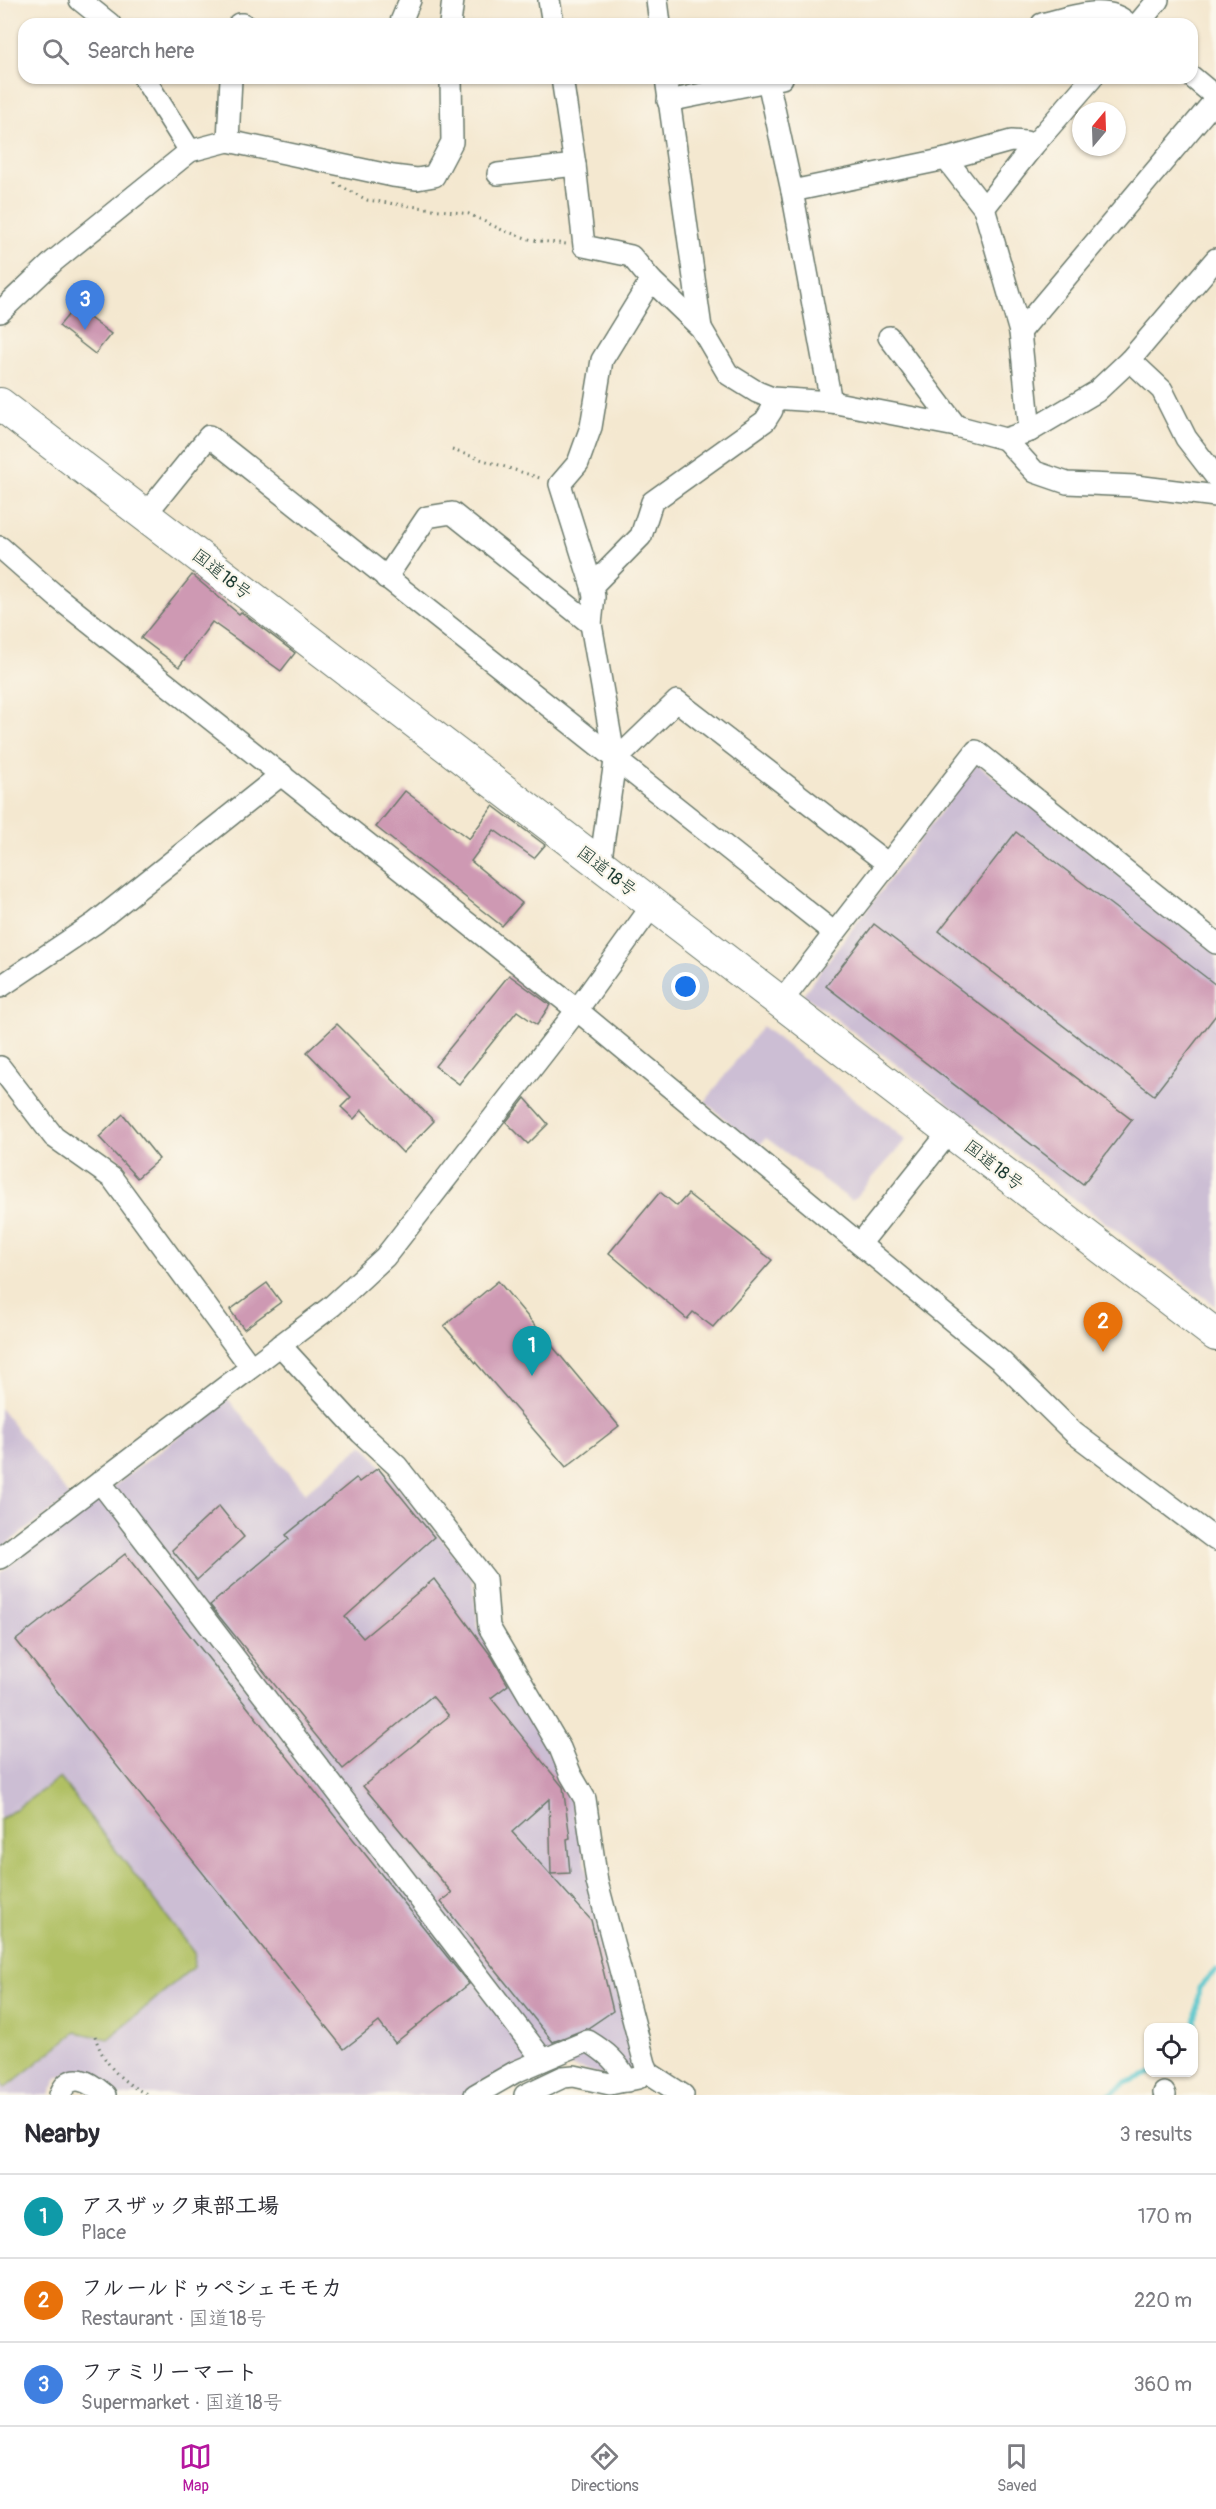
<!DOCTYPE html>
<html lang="en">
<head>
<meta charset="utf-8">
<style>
  :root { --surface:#fff; --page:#f7f7f7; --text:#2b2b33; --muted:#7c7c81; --line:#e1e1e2; --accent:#b5179e }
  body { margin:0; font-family:Pangolin,"Klee One",sans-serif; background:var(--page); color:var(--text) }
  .controls { position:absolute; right:18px; bottom:18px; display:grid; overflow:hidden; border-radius:12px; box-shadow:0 2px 4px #0004 }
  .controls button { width:54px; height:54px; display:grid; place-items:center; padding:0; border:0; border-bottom:2px solid var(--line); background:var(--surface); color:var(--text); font:30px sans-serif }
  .compass { position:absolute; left:1072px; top:102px; width:54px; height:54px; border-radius:50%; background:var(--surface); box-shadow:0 2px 4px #0004; rotate:19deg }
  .you { position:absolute; left:686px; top:987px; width:21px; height:21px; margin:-15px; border:4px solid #fff; border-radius:50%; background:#1a73e8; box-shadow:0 0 0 9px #1a73e833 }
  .badge { display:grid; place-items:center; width:39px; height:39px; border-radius:50%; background:var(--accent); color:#fff; font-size:20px; font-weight:700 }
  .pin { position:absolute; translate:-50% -50px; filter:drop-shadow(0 2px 3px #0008) }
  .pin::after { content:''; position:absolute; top:32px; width:21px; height:18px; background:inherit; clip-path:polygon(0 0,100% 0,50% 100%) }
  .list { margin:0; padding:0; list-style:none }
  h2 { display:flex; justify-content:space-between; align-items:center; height:78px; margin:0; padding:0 24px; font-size:26px }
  h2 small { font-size:20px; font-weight:400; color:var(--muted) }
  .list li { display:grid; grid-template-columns:39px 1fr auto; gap:18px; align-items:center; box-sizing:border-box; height:84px; padding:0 24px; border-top:2px solid var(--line) }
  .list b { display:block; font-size:22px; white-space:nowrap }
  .list p { margin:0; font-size:20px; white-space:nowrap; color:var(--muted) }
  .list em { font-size:20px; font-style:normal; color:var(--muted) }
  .icon { flex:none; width:33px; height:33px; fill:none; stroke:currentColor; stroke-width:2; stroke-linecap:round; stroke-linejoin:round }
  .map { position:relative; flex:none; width:1216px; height:2095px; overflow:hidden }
  .search { position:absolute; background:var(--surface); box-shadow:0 2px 4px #0004; left:18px; right:18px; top:18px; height:66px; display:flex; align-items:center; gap:15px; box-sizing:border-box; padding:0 21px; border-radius:18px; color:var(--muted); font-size:22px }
  .sheet { height:330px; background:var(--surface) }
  nav { display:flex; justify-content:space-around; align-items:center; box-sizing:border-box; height:84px; border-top:2px solid var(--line); background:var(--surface); font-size:16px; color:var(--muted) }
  nav a { display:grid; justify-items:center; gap:3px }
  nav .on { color:var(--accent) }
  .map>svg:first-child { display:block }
  .industrial { fill:#ccbed4 }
  .green { fill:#b0c063; stroke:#687e4c; stroke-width:1.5 }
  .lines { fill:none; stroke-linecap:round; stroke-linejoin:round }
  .stream { stroke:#57c5cb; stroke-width:5 }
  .building { fill:#ce99b3 }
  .minor-casing { stroke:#6a796b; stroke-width:24 }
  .highway-casing { stroke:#6a796b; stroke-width:34 }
  .path { stroke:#6a796b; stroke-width:3; stroke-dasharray:1.5 4.5; stroke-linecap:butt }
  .minor { stroke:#fff; stroke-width:21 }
  .highway { stroke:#fff; stroke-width:32 }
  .labels { text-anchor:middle; stroke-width:4.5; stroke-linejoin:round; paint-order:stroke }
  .street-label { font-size:18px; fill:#1f3d34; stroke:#fbf7ec }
</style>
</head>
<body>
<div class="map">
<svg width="1216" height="2095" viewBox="0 0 1216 2095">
  <rect width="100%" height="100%" fill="#fbf7ec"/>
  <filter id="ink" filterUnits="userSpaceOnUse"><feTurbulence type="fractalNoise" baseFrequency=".0167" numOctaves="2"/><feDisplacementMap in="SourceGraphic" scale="12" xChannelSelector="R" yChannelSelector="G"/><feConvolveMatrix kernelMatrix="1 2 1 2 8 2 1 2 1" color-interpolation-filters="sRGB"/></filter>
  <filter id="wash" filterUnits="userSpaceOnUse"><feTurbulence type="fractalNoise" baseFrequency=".008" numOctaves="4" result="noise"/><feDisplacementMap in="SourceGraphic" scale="24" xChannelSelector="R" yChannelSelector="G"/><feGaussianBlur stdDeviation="1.35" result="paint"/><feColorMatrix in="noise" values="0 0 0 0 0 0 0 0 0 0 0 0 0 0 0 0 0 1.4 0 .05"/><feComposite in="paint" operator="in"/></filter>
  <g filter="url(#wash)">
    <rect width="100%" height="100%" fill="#f4e8d0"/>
    <!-- industrial -->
    <g class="industrial">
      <polygon points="977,764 1216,951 1216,1306 803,994"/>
      <polygon points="762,1026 906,1140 852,1201 766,1138 758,1147 705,1102"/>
      <polygon points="228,1399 305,1493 363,1444 472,1576 478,1627 566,1783 635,2062 634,2069 608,2076 569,2066 543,2074 498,2095 119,2095 100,2078 70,2072 57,2078 49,2095 0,2095 0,1573"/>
      <polygon points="0,1408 70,1497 0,1549"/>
    </g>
    <!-- green -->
    <polygon class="green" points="60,1778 195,1953 193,1967 108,2039 76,2032 5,2088 0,2082 0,1820"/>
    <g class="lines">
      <!-- stream -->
      <g class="stream">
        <polyline points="1194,2032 1199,1988 1216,1970"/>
        <polyline points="1109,2095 1126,2083 1154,2072"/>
      </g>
    </g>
    <g id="blocks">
      <!-- building -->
      <g class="building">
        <polygon points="75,307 111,334 95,354 59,326"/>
        <polygon points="192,575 239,614 241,612 295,653 281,671 212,622 179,667 141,638"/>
        <polygon points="405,791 469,839 493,806 545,845 534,858 494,830 471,861 522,903 502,926 376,827"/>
        <polygon points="1016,832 1216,985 1216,1015 1154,1095 939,931"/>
        <polygon points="874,924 1132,1120 1083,1184 826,986"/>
        <polygon points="509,975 550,1005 537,1025 517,1011 459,1084 435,1066"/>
        <polygon points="337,1024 434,1121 403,1153 362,1110 354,1119 341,1107 351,1097 307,1052"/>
        <polygon points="525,1098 548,1124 528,1144 506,1122"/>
        <polygon points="123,1114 159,1159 137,1178 99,1137"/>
        <polygon points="660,1192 677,1206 688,1194 772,1260 713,1327 693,1312 687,1319 609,1253"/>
        <polygon points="498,1281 619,1426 566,1467 444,1326"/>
        <polygon points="267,1283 281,1302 244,1329 230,1310"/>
        <polygon points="378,1468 434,1537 345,1617 363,1638 434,1579 492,1657 508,1685 491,1698 563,1787 570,1838 567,1839 570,1873 551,1874 549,1799 512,1832 591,1920 613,2011 588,2028 553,2042 441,1902 452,1893 363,1786 449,1716 432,1696 343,1769 210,1605 289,1539 286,1535 356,1478 359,1482"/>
        <polygon points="219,1506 244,1537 197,1580 172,1550"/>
        <polygon points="125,1554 469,1984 395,2043 379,2022 344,2049 16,1640"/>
      </g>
    </g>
  </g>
  <g filter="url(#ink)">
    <use href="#blocks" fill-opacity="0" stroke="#6a796b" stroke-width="1.5"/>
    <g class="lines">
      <!-- minor casing -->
      <g class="minor-casing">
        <g id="minor">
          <polyline points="80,0 110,24"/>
          <polyline points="549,0 553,24"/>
          <polyline points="657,0 660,24"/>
          <polyline points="239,24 243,24"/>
          <polyline points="400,24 410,0"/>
          <polyline points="450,24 453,0"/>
          <path d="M1042,24C1069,18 1107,2 1128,24"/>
          <polyline points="1138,24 1158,0"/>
          <polyline points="1192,77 1216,97"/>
          <polyline points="144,78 190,151"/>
          <polyline points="562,78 575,165 584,246 631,256 651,280 701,328 728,374 757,392 772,398 831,402 956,426 1005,439 1030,431 1096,392 1130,360 1216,259"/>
          <polyline points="666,78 701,328"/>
          <polyline points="768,81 792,191 831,402"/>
          <polyline points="668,101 782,78"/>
          <polyline points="228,141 231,78"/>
          <polyline points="946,159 984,208 1020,332 1030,431"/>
          <polyline points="498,174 575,165"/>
          <polyline points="792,191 946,159 1011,141 1026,142 1033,146"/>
          <polyline points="984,208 1033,146 1092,78"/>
          <polyline points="0,312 54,261 190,151 228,141 393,176 417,179 434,176 452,142 451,78"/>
          <polyline points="1020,332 1216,99"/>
          <polyline points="889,337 956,426"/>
          <polyline points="1130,360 1162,390 1186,438 1216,477"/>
          <polyline points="1005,439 1035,472 1067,483 1135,486 1216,496"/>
          <polyline points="145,515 209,436 833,932"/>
          <polyline points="0,547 57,597 577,1010 1001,1361 1074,1433 1216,1540"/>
          <polyline points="386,578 427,517 452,513 591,624"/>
          <polyline points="592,586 641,536 652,502 765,421 772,410 772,398"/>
          <polyline points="615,761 677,701 888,864"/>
          <polyline points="600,865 615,761 591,624 594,597 592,586 560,484 578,463 591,427 602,360 651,280"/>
          <polyline points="0,987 95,923 282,774"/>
          <polyline points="781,1002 976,751 1216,943"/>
          <polyline points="0,1067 54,1137 112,1178 250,1366"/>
          <polyline points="860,1244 950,1131"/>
          <polyline points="280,1345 361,1433 397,1466 485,1579 489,1627 560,1748 571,1775 585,1799 597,1882 645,2064 649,2073 683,2095"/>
          <polyline points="100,1482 543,2060"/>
          <polyline points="0,1558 332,1306 385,1257 577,1010 652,906"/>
          <polyline points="1164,2093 1165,2095"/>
          <path d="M60,2095C70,2069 90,2082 105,2095"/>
          <path d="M475,2095L515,2072L588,2041C606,2052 618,2062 627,2081"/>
          <polyline points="525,2095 563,2077 574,2076 610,2084 638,2078"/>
        </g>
      </g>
      <!-- highway casing -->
      <g class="highway-casing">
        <path id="highway" d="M0,404C404,715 811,1025 1216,1335"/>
      </g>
      <!-- path -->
      <g class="path">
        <polyline points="335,183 367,200 469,214 502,230 532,240 566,244"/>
        <polyline points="452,450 543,479"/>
        <path d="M95,2036C103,2064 122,2083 149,2095"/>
      </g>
      <!-- minor -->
      <use href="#minor" class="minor"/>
      <!-- highway -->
      <use href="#highway" class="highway"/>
    </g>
  </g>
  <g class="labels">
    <!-- street labels -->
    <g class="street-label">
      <text transform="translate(222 574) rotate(38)" y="6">国道18号</text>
      <text transform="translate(607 871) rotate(38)" y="6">国道18号</text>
      <text transform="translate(994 1165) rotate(38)" y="6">国道18号</text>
    </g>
  </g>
</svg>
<div class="controls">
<button><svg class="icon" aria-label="locate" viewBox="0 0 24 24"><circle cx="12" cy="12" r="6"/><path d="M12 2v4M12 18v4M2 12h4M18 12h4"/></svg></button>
</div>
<svg class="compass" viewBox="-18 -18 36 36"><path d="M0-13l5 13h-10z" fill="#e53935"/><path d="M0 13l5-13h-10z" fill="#7c7c81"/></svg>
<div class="you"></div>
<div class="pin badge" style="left:532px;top:1376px;background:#0f9aa8">1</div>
<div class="pin badge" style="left:1103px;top:1352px;background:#e8710a">2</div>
<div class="pin badge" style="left:85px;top:330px;background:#3f7fe0">3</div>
<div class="search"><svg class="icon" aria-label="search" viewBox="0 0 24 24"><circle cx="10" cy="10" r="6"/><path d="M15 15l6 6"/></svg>Search here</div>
</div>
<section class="sheet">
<h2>Nearby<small>3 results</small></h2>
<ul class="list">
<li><span class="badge" style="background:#0f9aa8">1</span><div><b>アスザック東部工場</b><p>Place</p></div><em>170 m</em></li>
<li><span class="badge" style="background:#e8710a">2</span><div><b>フルールドゥぺシェモモカ</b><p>Restaurant · 国道18号</p></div><em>220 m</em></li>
<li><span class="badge" style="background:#3f7fe0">3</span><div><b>ファミリーマート</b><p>Supermarket · 国道18号</p></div><em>360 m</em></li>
</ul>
</section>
<nav>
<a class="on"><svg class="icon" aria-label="map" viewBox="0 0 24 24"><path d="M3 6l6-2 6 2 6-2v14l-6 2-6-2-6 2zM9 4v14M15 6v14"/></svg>Map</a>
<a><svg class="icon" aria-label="directions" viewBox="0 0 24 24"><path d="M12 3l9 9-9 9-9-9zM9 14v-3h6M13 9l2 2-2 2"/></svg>Directions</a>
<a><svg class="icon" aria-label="saved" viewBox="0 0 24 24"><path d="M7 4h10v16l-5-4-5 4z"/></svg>Saved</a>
</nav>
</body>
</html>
